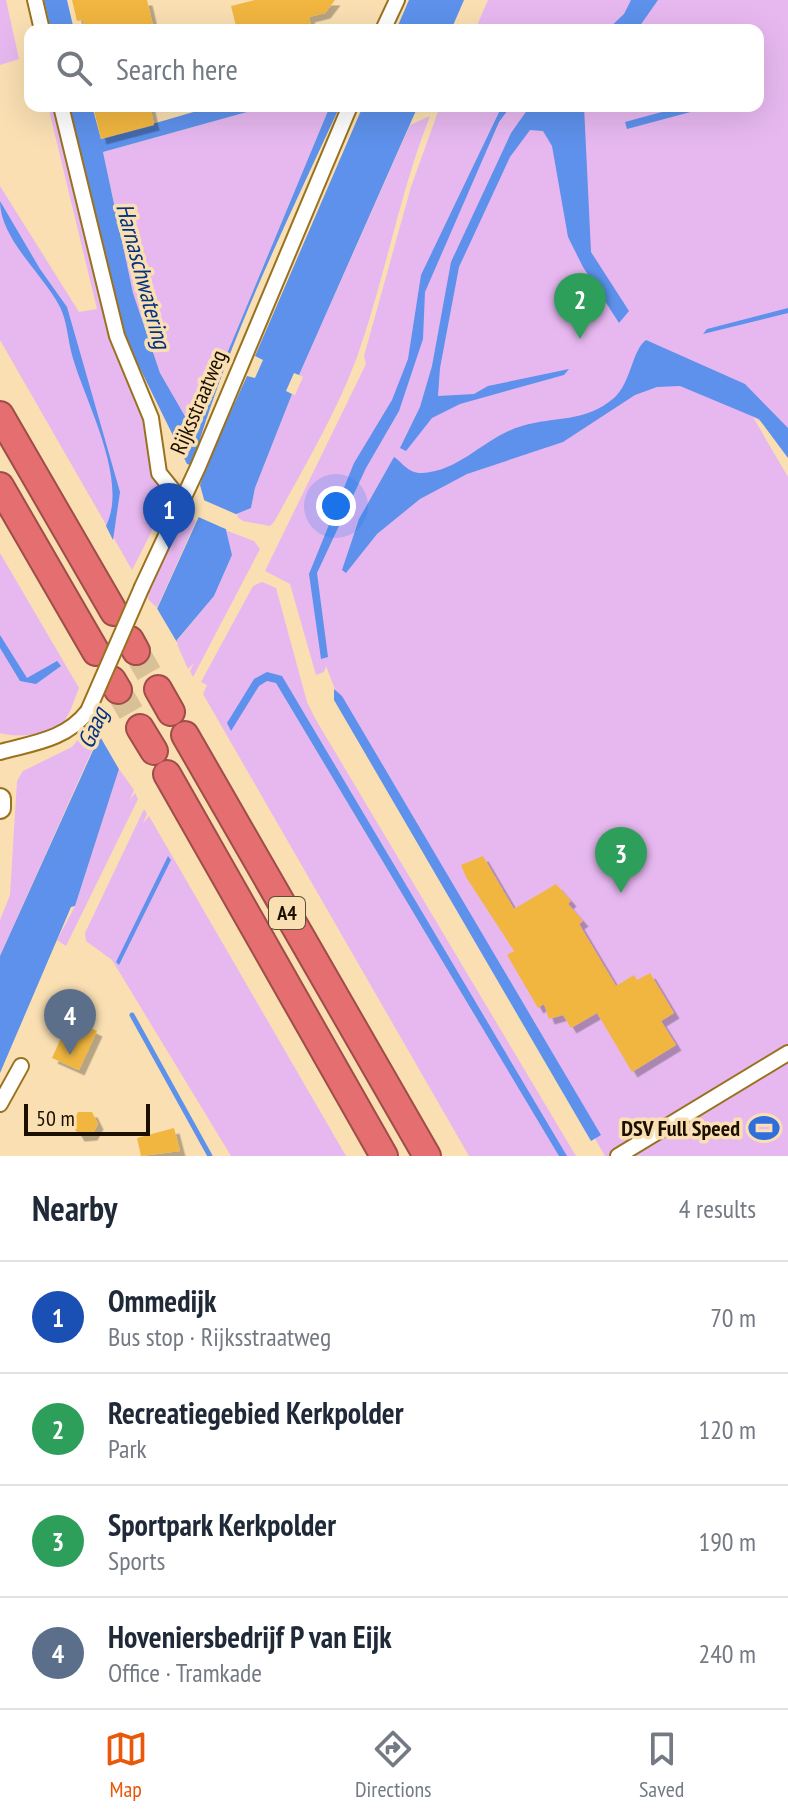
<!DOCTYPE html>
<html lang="en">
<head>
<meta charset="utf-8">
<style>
  :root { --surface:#fff; --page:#f6f6f7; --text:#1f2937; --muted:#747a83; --line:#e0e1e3; --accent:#ea580c }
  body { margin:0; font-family:"PT Sans Narrow",sans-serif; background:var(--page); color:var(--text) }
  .scale { position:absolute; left:24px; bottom:20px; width:126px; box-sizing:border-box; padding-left:8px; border:4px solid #1b0f00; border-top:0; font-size:22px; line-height:28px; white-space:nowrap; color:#1b0f00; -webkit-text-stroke:6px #f9dfb2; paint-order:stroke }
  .you { position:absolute; left:336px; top:506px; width:28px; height:28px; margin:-20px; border:6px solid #fff; border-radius:50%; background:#1a73e8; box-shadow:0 0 0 12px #1a73e833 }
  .badge { display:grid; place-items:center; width:52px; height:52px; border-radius:50%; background:var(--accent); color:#fff; font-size:26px; font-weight:700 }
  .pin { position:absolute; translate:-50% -66px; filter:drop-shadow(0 2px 4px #0008) }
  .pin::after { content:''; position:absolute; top:42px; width:28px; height:24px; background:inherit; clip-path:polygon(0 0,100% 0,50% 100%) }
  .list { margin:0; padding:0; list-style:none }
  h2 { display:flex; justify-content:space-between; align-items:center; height:104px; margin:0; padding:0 32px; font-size:34px }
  h2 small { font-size:26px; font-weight:400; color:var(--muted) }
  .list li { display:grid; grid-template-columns:52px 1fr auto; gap:24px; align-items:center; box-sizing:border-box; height:112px; padding:0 32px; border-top:2px solid var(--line) }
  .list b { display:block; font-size:30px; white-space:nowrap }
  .list p { margin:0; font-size:26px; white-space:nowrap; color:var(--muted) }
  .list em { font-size:26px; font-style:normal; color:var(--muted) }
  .icon { flex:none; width:44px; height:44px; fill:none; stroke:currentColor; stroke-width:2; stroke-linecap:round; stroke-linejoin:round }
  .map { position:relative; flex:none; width:788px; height:1156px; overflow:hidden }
  .search { position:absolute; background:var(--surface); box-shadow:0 8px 32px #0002; left:24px; right:24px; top:24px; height:88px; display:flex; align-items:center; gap:20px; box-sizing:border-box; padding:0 28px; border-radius:16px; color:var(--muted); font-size:30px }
  .sheet { height:552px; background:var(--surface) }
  nav { display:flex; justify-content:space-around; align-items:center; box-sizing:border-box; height:112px; border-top:2px solid var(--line); background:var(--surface); font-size:22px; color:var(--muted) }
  nav a { display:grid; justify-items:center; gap:4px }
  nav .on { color:var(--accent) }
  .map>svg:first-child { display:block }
  .green { fill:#e7b8f0 }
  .water { fill:#5d91eb }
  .pier { fill:#f9dfb2 }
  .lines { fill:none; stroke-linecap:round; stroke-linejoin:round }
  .stream { stroke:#5d91eb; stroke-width:5 }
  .building { fill:#f1b641; filter:url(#shadow) }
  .highway-tunnel { stroke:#d8c097; stroke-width:26; stroke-dasharray:26 13; stroke-linecap:butt }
  .street-casing { stroke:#9a721e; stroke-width:18 }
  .secondary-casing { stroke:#9a721e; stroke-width:24 }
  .highway-casing { stroke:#9e4d49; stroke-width:30 }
  .street { stroke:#fff; stroke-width:14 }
  .secondary { stroke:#fff; stroke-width:20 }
  .highway { stroke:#e56e70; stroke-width:26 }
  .street-bridge-casing { stroke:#9a721e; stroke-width:18; stroke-linecap:butt }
  .street-bridge { stroke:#fff; stroke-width:14 }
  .labels { text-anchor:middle; stroke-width:7; stroke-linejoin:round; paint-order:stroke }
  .shield { fill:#f9dfb2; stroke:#5e4d35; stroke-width:2 }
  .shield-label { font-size:20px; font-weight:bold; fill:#1b0f00 }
  .street-label { font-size:22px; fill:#1b0f00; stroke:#f9dfb2 }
  .poi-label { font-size:22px; font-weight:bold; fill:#1b0f00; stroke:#f9dfb2; text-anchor:end }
  .water-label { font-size:24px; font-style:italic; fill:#033280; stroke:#f9dfb2 }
</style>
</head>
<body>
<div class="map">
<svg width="788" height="1156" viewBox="0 0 788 1156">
  <defs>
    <filter id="shadow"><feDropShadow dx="5.5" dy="5.5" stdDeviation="0" flood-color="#0004"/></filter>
  </defs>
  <rect width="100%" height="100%" fill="#f9dfb2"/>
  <!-- green -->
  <g class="green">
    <polygon points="0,0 6,0 19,59 0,65"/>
    <polygon points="488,0 788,0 788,458 763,423 753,417 788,477 788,1156 605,1156 336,692 326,666 324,672 316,675 290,584 265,571 366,364 364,356 411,187 440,106 758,106 758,30 475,30"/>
    <polygon points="48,106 58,106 146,419 159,488 159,517 132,570 0,340 0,186 79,312 97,309"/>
    <polygon points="269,106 330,106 199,421 186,418 160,373 133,293 103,152"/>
    <path d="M430,116C399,195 385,278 357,357C336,414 303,469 274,522L270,526L243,521L234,515L251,508L255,488L292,394L295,395L303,377L299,375L410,125Z"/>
    <polygon points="191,518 196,521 157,608 148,599 149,592 180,520"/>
    <polygon points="225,530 254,541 260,549 193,677 190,671 194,663 188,669 176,642 214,596 232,555"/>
    <path d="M0,553L79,688C74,699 70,717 61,724C49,735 14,738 0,733Z"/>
    <polygon points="262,582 276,588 307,702 316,720 576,1156 469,1156 203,694 207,685 201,682 253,586"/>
    <polygon points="94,720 99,735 0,956 0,920 10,895 17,781 23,771 72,747"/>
    <polygon points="119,769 134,790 130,800 135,793 138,799 66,946 57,940 75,906"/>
    <polygon points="144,809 147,814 143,823 149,816 346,1156 231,1156 112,960 86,941 85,933"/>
  </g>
  <!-- water -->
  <g class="water">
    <polygon points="44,0 67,0 74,30 51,30"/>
    <polygon points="409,0 464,0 451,30 396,30"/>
    <polygon points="631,0 658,0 637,30 607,30 624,14"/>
    <path d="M69,106H92L101,139L214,106H269L103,152L133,293L160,373L186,418L199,421L330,106H340C290,215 236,324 200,439L215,446L247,376L255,378L263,360L255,356L363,106H418L299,375L294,373L286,391L292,394L255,488L251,508L234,515L226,530L232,555L214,596L177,640L119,769L75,906L71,907L0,1073V956L205,503L200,485L205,469L187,464L123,334Z"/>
    <polygon points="502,106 511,106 499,122 425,292 423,339 399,411 366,468 317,573 328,657 321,659 309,574 354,463 392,400 408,359 421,275"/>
    <polygon points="530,106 584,106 591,252 629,311 619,323 583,267 568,237 552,146 543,131 530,130 510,157 459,267 440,368 438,396 474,394 488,386 569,369 564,375 460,404 432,418 406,451 400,448 420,407 432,366 451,262 511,133"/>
    <polygon points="684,106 713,106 627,129 625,122"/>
    <path d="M0,201L40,269L67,307L120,492L113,540L106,526C129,479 85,402 72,355C68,340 67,321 60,307C43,274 0,239 0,201Z"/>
    <polygon points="788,308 788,313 703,334 707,329"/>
    <path d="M646,340L745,384L788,428V458L759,419L680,386L657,387L635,395L563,442L467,474L420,499L377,534L346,573L342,570L359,519L394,457C402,462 408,474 423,473C461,471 486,436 522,426C555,416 585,423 614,398C631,383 632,350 646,340Z"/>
    <polygon points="0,635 27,678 57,661 61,666 36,684 20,681 0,648"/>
    <polygon points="267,672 282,676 567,1156 559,1156 276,683 267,681 259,686 231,731 227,723 254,679"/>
    <polygon points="334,689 342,696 601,1135 591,1141 334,700"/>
    <polygon points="168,856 171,860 119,965 116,962"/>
  </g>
  <!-- pier -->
  <g class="pier">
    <polygon points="199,498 238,515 230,531 194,515"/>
    <polygon points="155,605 178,644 120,771 98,733"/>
  </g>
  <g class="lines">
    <!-- stream -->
    <polyline class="stream" points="132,1015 210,1156"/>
  </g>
  <!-- building -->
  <g class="building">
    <polygon points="72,0 147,0 154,30 85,30 83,20 77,21"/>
    <polygon points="255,0 335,0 325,13 309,17 312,30 260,30 260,26 237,30 231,6"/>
    <polygon points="93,106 150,106 154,125 101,139"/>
    <polygon points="483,856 514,909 556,884 571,901 568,904 583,921 579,924 616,986 634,975 637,980 650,973 674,1013 661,1021 676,1045 632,1072 597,1013 571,1028 563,1015 549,1019 544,1004 538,1008 507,955 514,951 466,877 461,865"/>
    <polygon points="70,1018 97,1031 79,1070 52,1058"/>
    <polygon points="78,1112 92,1112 98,1124 92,1135 79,1136 72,1124"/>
    <polygon points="174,1128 180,1151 141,1156 137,1138"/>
  </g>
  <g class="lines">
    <!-- highway-tunnel -->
    <g class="highway-tunnel">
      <polyline points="136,651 158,689"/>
      <polyline points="118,690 140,728"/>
    </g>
    <!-- street casing -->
    <g class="street-casing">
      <g id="street">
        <polyline points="35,0 42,30"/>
        <polyline points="383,30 397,0"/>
        <polyline points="61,106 117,336 151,418 159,473 180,499"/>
        <polyline points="142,587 198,467 350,106"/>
        <path d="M0,752C32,743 66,740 88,711"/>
        <polyline points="0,1104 21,1066"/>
        <polyline points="618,1156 788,1053"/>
      </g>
    </g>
    <!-- secondary casing -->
    <g class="secondary-casing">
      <polyline id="secondary" points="0,799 0,808"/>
    </g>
    <!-- highway casing -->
    <g class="highway-casing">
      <g id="highway">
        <polyline points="0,415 114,612"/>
        <polyline points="0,486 96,652"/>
        <polyline points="130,640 136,651"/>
        <polyline points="112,680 118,690"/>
        <polyline points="158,689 171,712"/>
        <polyline points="140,728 154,751"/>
        <polyline points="185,735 427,1156"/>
        <polyline points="167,774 384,1156"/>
      </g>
    </g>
    <!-- street -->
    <use href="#street" class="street"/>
    <!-- secondary -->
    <use href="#secondary" class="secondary"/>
    <!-- highway -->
    <use href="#highway" class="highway"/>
    <!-- street-bridge casing -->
    <g class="street-bridge-casing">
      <polyline id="street-bridge" points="88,711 142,587"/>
    </g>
    <!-- street-bridge -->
    <use href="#street-bridge" class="street-bridge"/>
  </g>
  <!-- icons -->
  <defs>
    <g id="stadium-bare" transform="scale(2.4)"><path d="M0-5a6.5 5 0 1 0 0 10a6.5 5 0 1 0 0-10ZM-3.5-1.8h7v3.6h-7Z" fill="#2f6edb" stroke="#f9dfb2" stroke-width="2.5" paint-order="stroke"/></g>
  </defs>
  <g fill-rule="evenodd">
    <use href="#stadium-bare" x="764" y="1128"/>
  </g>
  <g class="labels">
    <!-- shield labels -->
    <rect class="shield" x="269" y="897" width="36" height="32" rx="6"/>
    <g class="shield-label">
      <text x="287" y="920">A4</text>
    </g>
    <!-- street labels -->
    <g class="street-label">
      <text transform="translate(198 402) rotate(-67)" y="8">Rijksstraatweg</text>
    </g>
    <!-- poi labels -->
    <g class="poi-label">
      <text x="740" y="1136">DSV Full Speed</text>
    </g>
    <!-- water labels -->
    <g class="water-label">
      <text transform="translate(143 276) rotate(75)" y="8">Harnaschwatering</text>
      <text transform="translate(93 728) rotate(-66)" y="8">Gaag</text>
    </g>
  </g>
</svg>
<div class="scale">50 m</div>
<div class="you"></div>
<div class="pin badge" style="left:169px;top:549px;background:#1a4fb4">1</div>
<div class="pin badge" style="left:580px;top:339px;background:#2e9e5b">2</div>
<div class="pin badge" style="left:621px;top:893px;background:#2e9e5b">3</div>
<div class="pin badge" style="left:70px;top:1055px;background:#5c6f8a">4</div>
<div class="search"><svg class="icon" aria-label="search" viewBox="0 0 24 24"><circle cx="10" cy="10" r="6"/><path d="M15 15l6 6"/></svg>Search here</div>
</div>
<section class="sheet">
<h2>Nearby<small>4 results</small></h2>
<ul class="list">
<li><span class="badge" style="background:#1a4fb4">1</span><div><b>Ommedijk</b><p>Bus stop · Rijksstraatweg</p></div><em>70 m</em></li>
<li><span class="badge" style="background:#2e9e5b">2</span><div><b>Recreatiegebied Kerkpolder</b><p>Park</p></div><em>120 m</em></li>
<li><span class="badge" style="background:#2e9e5b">3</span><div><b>Sportpark Kerkpolder</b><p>Sports</p></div><em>190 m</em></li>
<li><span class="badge" style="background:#5c6f8a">4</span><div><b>Hoveniersbedrijf P van Eijk</b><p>Office · Tramkade</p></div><em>240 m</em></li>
</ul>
</section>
<nav>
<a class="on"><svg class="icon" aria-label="map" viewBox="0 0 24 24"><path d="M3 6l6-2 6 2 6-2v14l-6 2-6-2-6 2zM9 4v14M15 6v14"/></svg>Map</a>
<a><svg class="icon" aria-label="directions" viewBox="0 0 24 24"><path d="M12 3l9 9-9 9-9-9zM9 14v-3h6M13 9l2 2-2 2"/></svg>Directions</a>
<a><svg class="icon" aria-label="saved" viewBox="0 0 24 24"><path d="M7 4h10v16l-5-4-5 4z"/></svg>Saved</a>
</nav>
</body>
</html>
